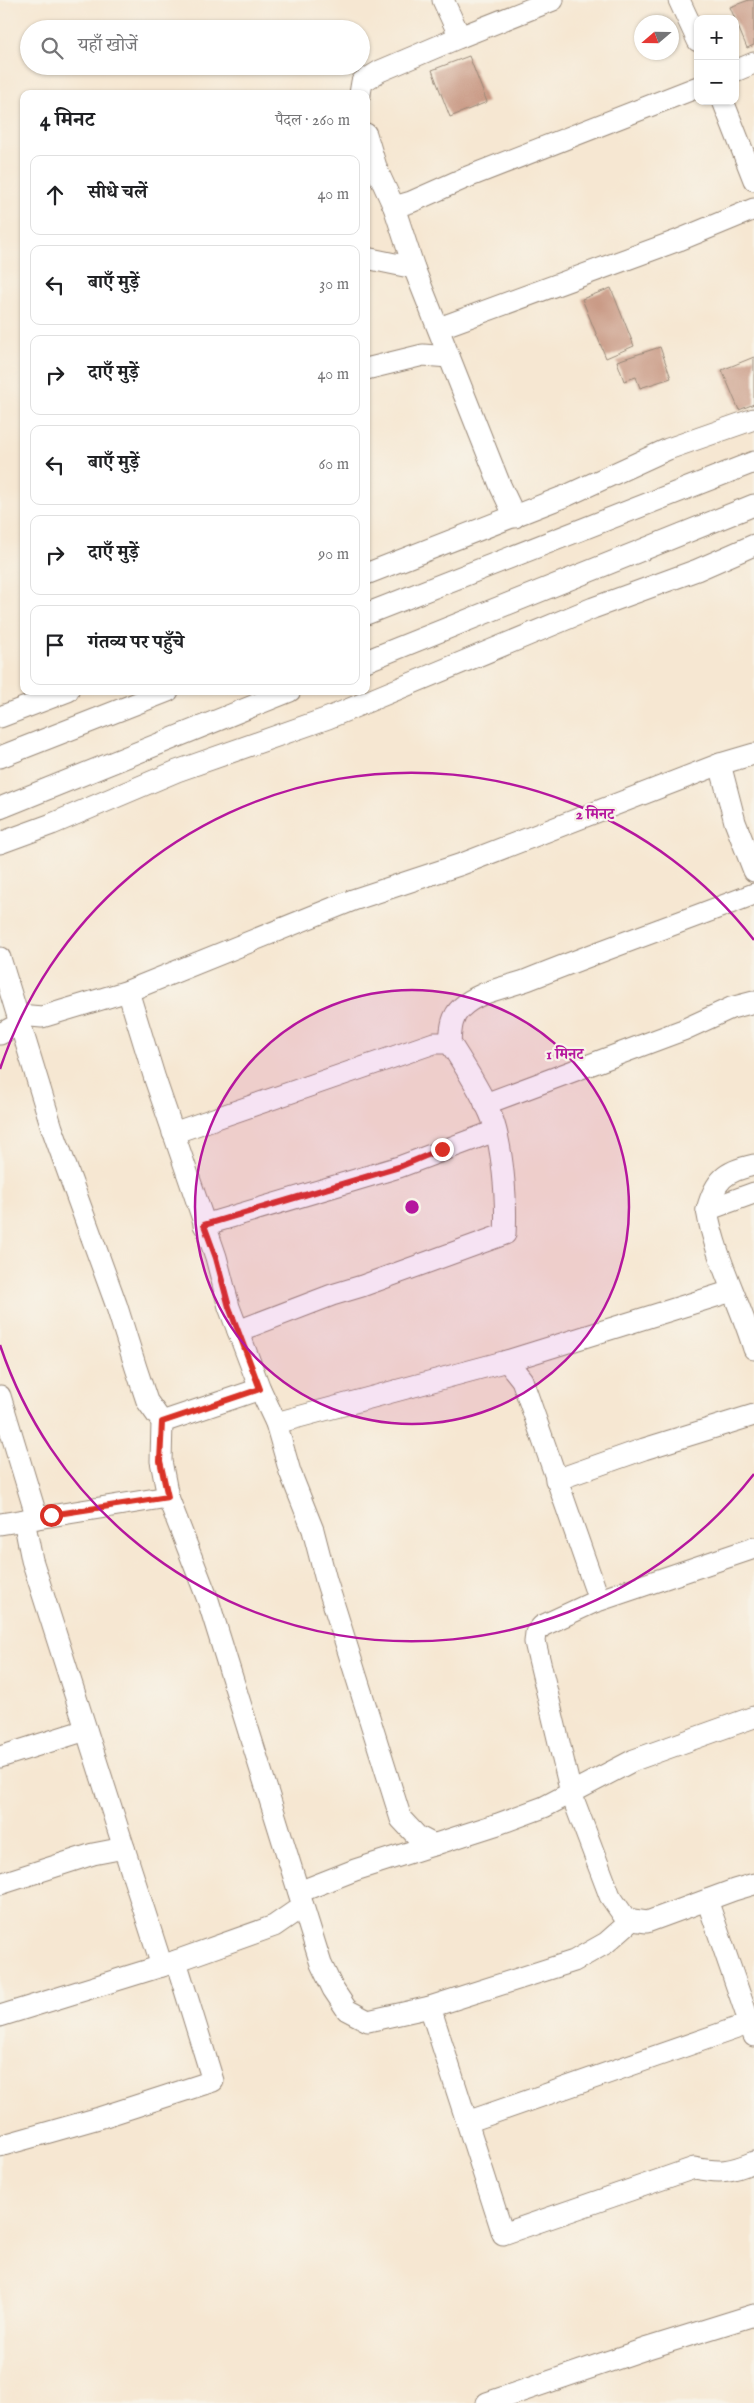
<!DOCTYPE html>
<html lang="hi">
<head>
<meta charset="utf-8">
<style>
  :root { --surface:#fff; --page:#f2f2f2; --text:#202124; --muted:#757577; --line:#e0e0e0 }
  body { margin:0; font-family:"IM FELL English","Noto Serif Devanagari",serif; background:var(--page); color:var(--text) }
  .controls { position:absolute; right:15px; top:15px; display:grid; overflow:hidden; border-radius:10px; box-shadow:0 1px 4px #0004 }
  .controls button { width:45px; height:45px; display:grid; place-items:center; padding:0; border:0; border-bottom:1px solid var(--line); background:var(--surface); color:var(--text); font:25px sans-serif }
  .compass { position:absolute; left:634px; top:15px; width:45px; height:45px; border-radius:50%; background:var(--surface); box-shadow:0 1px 4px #0004; rotate:250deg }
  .stop { position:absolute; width:15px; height:15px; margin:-11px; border:4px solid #d93025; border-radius:50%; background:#fff }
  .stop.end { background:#d93025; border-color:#fff; box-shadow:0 1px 5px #0008 }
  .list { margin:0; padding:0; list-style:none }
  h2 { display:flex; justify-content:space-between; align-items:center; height:65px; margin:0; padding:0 20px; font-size:21px }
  h2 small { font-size:16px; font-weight:400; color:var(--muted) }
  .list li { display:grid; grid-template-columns:32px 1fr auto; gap:15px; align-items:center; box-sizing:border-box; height:80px; margin:0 10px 10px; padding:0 10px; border:1px solid var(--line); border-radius:10px }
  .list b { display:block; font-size:19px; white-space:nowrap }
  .list em { font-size:16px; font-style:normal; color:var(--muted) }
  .icon { flex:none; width:28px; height:28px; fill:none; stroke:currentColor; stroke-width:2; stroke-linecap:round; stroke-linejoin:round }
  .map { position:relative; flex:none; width:754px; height:2403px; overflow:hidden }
  .search { position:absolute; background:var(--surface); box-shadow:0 1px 4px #0004; left:20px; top:20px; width:350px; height:55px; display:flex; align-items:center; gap:12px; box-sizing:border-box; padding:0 18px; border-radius:28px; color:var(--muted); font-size:19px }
  .panel { position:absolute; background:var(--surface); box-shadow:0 1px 4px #0004; left:20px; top:90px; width:350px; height:605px; border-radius:10px }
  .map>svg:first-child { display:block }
  .building { fill:#c99a85 }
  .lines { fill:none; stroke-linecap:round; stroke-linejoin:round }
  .minor-casing { stroke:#988878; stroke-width:23 }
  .minor { stroke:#fff; stroke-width:21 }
  .route { stroke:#d93025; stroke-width:6 }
  .ring { fill:none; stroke:#b5179e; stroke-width:2.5 }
  .centre { fill:#b5179e; stroke:#f7f3e8; stroke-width:2.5 }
  .ring-label { font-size:15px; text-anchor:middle; font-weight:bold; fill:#b5179e; stroke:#f7f3e8; stroke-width:4.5; stroke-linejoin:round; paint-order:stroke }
</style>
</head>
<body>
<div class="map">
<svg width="754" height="2403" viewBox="0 0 754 2403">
  <rect width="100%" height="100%" fill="#f7f3e8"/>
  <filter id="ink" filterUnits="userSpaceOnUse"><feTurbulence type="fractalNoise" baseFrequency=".02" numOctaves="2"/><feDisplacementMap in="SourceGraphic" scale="10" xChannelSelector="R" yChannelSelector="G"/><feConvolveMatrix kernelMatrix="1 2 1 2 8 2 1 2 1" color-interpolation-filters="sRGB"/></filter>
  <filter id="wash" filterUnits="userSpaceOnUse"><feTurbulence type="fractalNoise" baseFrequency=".0096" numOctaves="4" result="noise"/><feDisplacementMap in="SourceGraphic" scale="20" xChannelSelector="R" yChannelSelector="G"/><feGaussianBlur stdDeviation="1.12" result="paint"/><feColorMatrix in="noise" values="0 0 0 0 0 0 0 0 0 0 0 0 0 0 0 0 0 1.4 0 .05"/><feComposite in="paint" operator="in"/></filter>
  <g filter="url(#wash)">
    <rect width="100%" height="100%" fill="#f6e7d2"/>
    <g id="blocks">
      <!-- building -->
      <g class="building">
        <polygon points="749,0 754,0 754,45 747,48 730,7"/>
        <polygon points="469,56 487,102 450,117 432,70"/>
        <polygon points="611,288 634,346 606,358 582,299"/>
        <polygon points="660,347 671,378 640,388 636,377 624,381 617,361"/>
        <polygon points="754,357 754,404 739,410 722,370"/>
      </g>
    </g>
  </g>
  <g filter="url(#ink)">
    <use href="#blocks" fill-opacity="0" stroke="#988878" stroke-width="1"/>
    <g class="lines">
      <!-- minor casing -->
      <g class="minor-casing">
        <g id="minor">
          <polyline points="443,0 460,37 553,0"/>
          <polyline points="679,0 698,41"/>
          <polyline points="735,71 754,63"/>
          <polyline points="360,94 362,82 380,71 460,37"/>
          <polyline points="723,101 754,180"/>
          <polyline points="366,134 377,170 394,207 414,268 500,485 515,517"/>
          <polyline points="394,207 411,202 465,178 698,87"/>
          <polyline points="366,258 414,268"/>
          <polyline points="439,328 679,240 754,209"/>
          <polyline points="366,369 423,355 449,357"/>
          <polyline points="366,574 568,495 668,449 754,419"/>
          <polyline points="366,614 754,462"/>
          <polyline points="366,661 754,505"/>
          <polyline points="0,717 68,691"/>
          <polyline points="0,757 168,691"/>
          <polyline points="720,764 735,822 754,871"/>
          <polyline points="0,808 290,691"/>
          <polyline points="0,843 52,824 177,771 328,718 593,608 697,570 754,545"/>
          <polyline points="0,958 52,1128 116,1304 136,1368 147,1401 162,1422 161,1461 168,1497 208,1600 321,1964 333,1989 347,2010 368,2021 430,2007 574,1961 606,1943 632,1920"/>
          <polyline points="128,991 155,1079 216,1257 229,1307 260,1389 276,1423 290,1472 313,1530 326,1580 401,1819 417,1836 434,1845"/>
          <polyline points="19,1015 42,1017 128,991 353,900 462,864 720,764 754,754"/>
          <polyline points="0,1034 21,1023"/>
          <path d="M450,1043C451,1030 451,1017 461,1008C478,991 506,988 527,980C602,950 679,923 754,894"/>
          <polyline points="485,1104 683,1030 731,1008 754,1002"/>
          <path d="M173,1133L434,1043H450C464,1065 479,1088 490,1113C503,1143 507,1202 505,1234L362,1286L332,1295L238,1331"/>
          <path d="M754,1193L707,1210C715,1258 740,1302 754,1349"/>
          <path d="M707,1210C715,1180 725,1171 754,1165"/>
          <polyline points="204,1225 399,1167 495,1131"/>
          <polyline points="507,1361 522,1380 599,1600"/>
          <polyline points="0,1396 37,1518"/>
          <polyline points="162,1422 260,1389"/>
          <polyline points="276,1423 507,1361 732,1291"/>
          <polyline points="556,1480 644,1449 754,1415"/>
          <polyline points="24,1520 32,1560 124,1848"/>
          <polyline points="0,1524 168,1497"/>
          <polyline points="754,1548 594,1602 542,1626 536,1633 535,1642 571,1793 610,1896 626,1919 647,1922 734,1890 754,1884"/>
          <polyline points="0,1757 86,1730"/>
          <polyline points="0,1884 93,1854 124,1848 162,1966"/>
          <polyline points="299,1892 355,1870 498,1824 544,1807 634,1760 754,1717"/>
          <polyline points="707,1900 754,2036"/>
          <path d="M430,2007L503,2234L694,2168C720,2173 730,2172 754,2162"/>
          <polyline points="0,2016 162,1966 274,1926 303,1906"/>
          <polyline points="467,2122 754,2022"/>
          <polyline points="0,2146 99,2118 213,2081 176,1961"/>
          <polyline points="487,2403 648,2348 754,2315"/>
        </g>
      </g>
      <!-- minor -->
      <use href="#minor" class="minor"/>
    </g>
  </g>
  <g class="lines" filter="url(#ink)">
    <!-- route -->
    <polyline class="route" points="51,1515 168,1497 160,1461 162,1422 260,1389 229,1307 216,1258 204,1225 399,1167 442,1149"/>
  </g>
  <!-- distance rings -->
  <circle cx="412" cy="1207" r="217" fill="#b5179e" fill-opacity=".12"/>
  <g class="ring">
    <circle cx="412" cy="1207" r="217"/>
    <path d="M754 1474A434 434 0 0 1 0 1345M0 1069A434 434 0 0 1 754 940"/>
  </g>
  <circle cx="412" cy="1207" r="8" class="centre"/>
  <g class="ring-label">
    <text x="595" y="819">2 मिनट</text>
    <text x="565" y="1059">1 मिनट</text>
  </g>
</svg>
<div class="controls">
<button>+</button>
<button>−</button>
</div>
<svg class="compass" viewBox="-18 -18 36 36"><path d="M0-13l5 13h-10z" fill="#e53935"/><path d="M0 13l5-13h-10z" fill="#757577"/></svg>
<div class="stop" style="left:51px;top:1515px"></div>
<div class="stop end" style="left:442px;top:1149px"></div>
<div class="search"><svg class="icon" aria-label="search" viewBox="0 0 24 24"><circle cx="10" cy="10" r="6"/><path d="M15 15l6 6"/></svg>यहाँ खोजें</div>
<section class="panel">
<h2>4 मिनट<small>पैदल · 260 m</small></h2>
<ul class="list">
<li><svg class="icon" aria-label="ahead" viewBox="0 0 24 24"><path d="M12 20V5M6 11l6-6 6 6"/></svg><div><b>सीधे चलें</b></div><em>40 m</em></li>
<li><svg class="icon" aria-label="left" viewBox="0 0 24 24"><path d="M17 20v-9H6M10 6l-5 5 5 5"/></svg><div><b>बाएँ मुड़ें</b></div><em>30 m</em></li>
<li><svg class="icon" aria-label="right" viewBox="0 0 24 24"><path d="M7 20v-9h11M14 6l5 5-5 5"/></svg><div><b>दाएँ मुड़ें</b></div><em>40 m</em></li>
<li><svg class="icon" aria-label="left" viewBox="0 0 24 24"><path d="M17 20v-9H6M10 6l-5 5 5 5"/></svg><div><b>बाएँ मुड़ें</b></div><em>60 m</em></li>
<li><svg class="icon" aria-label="right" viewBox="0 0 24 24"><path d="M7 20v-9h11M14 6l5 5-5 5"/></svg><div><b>दाएँ मुड़ें</b></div><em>90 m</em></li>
<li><svg class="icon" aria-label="arrive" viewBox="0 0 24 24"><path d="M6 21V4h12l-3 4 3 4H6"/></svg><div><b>गंतव्य पर पहुँचे</b></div></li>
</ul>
</section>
</div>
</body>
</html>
